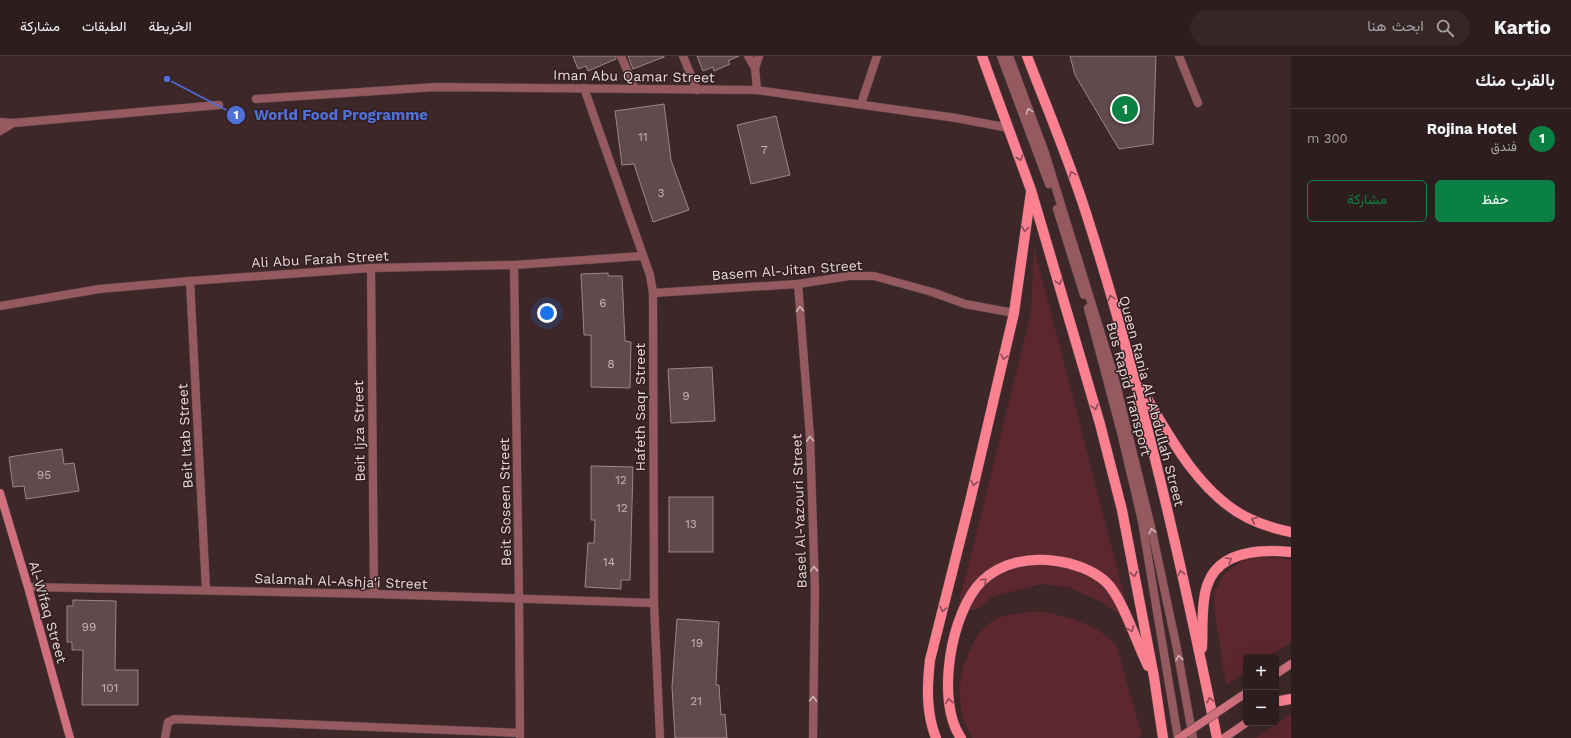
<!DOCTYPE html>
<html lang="ar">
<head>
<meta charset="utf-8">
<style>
  :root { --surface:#2e1d1f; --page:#362628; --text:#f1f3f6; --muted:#a7a2a4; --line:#493b3d; --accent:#0b8043 }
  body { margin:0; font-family:"Work Sans",Vazirmatn,sans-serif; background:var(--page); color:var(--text); direction:rtl }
  .controls { position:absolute; right:12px; bottom:12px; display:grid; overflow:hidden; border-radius:6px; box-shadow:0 4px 16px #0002 }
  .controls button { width:36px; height:36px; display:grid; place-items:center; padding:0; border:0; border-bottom:1px solid var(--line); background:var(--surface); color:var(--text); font:20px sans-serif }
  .you { position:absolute; left:547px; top:257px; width:14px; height:14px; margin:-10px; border:3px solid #fff; border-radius:50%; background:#1a73e8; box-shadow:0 0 0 6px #1a73e833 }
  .badge { display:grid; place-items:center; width:26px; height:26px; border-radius:50%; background:var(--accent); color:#fff; font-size:13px; font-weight:700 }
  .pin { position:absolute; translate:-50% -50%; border:2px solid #fff; box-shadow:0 1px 4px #0006 }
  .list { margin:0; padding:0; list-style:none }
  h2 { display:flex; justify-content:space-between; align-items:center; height:52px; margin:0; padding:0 16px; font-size:17px }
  h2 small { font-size:13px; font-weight:400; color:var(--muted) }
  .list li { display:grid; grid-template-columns:26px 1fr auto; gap:12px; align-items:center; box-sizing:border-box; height:60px; padding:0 16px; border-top:1px solid var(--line) }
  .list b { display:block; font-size:15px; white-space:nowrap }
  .list p { margin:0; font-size:13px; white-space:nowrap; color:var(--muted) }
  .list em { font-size:13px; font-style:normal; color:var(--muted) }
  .actions { display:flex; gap:8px; padding:12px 16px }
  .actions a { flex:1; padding:9px 0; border:1px solid var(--accent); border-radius:6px; text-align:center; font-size:14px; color:var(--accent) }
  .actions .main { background:var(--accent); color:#fff }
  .icon { flex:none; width:22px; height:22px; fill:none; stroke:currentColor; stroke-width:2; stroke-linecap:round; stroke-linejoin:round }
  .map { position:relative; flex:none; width:1291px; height:682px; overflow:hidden; direction:ltr }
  header { display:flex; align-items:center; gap:24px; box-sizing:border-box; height:56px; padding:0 20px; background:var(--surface); border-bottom:1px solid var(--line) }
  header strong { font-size:19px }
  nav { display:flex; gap:22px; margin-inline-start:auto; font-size:14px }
  .search { width:280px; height:36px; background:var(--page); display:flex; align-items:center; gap:10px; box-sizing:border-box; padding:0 14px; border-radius:22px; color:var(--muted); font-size:15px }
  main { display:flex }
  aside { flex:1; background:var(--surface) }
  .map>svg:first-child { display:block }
  .green { fill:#5c272f }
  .building { fill:#614a4c; stroke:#9f8587 }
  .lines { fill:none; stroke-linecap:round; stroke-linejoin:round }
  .lane-casing { stroke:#584345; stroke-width:9 }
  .street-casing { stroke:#584345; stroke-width:9 }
  .secondary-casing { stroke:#584345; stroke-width:9 }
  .primary-casing { stroke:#584345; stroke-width:11 }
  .lane { stroke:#955a60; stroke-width:8 }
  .street { stroke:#955a60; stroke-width:8 }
  .secondary { stroke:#cf707c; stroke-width:8 }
  .primary { stroke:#fb8191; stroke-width:10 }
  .secondary-bridge-casing { stroke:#584345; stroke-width:9; stroke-linecap:butt }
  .secondary-bridge { stroke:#cf707c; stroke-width:8 }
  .oneway { stroke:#ceb2b5 }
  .oneway2 { stroke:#8c4b53 }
  .labels { text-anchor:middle; stroke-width:3; stroke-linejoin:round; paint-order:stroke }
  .number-label { font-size:12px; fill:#c5b4b6 }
  .street-label { font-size:14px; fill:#e6d8d9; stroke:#321e20 }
  .leader { fill:none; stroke:#4f70d8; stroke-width:1.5 }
  .callout-dot { fill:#4f70d8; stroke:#321e20; stroke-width:1.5 }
  .mark-label { font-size:12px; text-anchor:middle; font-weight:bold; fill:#fff }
  .callout-label { font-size:15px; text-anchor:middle; font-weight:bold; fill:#4f70d8; stroke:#321e20; stroke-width:3; stroke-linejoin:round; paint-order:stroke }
</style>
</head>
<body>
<header>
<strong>Kartio</strong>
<div class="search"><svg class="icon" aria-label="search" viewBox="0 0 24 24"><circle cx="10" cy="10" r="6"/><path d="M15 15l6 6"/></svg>ابحث هنا</div>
<nav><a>الخريطة</a><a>الطبقات</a><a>مشاركة</a></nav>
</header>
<main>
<aside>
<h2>بالقرب منك<small></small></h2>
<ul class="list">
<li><span class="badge">1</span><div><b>Rojina Hotel</b><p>فندق</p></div><em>300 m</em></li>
</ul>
<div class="actions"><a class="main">حفظ</a><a>مشاركة</a></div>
</aside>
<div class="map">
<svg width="1291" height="682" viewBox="0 0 1291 682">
  <rect width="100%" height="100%" fill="#3d2729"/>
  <!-- green -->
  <g class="green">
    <polygon points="1034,191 1131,566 1101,546 1068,531 1041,528 992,541 975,554 957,554 1031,257"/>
    <polygon points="1259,501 1291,503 1291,586 1268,601 1246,601 1246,615 1226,629 1214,552 1214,536 1224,518 1245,503"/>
    <path d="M1040,555C1067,561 1100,568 1117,591L1142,680L1139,682H972C967,672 962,662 961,651C956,624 968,584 990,567C1003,557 1024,557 1040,555Z"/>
    <polygon points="1291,657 1291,682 1256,682"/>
  </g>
  <!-- building -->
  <g class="building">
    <polygon points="573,0 616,0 616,3 588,15 586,10 578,13"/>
    <polygon points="628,0 664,0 664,1 633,13"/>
    <polygon points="697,0 739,0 728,5 730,8 714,15 713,11 703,15"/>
    <polygon points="1070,0 1156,0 1153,88 1119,93 1075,19"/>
    <polygon points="664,48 671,104 689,154 653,166 634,108 622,109 615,55"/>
    <polygon points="776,60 790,119 751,128 737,69"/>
    <polygon points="608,217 608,220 622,220 625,285 631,286 630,332 591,331 591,279 584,279 581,218"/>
    <polygon points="712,311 715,365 671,367 668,313"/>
    <polygon points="62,393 64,408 74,407 79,435 26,443 24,430 13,431 9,401"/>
    <polygon points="591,410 633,411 630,524 621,524 621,533 585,531 588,487 594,487 595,464 591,464"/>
    <rect x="669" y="441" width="44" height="55"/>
    <polygon points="73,544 116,545 115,614 138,614 138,649 82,649 83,594 72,594 72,586 67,586 67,550 73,550"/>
    <polygon points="677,563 719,566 716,629 719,629 721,659 725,658 727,682 675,682 672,631"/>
  </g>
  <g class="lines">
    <!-- lane casing -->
    <g class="lane-casing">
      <g id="lane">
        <polyline points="1001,0 1049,128"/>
        <polyline points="1009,0 1045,97 1114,320 1152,475 1177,593 1193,682"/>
        <polyline points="0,66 13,67 219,49"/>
        <polyline points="0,75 13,67"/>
        <polyline points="1057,153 1084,239"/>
        <polyline points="1088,252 1121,376 1142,465 1178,682"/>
      </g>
    </g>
    <!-- street casing -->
    <g class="street-casing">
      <g id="street">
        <polyline points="621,0 635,33"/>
        <polyline points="683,0 697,34"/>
        <polyline points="748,0 755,12"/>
        <polyline points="1179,0 1198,47"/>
        <polyline points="584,32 650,219 653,237 654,547 660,682"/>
        <polyline points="757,34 755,12 759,0"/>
        <polyline points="256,43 436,31 757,34 956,62 1009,72"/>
        <polyline points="861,48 877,0"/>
        <polyline points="514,209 519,543 520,682"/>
        <polyline points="371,212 374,538"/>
        <polyline points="190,225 206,534"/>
        <polyline points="798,228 810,381 815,533 813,682"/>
        <polyline points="653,237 798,228 849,220 874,220 932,236 965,248 1014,257"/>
        <polyline points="0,250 99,233 190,225 371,212 514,209 642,200"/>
        <polyline points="28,531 374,538 654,547"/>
        <polyline points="165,682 168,666 175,663 520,677"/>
      </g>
    </g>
    <!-- secondary casing -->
    <g class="secondary-casing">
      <g id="secondary">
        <polyline points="0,437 28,531 70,682"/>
        <polyline points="1276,618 1291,608"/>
        <polyline points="1224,682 1246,667"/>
      </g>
    </g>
    <!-- primary casing -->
    <g class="primary-casing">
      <g id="primary">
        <polyline points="982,0 1031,134 1100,368 1122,454 1154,621 1163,682"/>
        <path d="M1027,0C1047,52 1069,104 1086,157C1141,329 1181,505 1217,682"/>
        <path d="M1141,332C1167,377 1199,438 1248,462C1262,469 1276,473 1291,476"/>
        <path d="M1202,592C1203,574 1201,547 1207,530C1218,495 1260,493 1291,496"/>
        <polyline points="1280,645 1291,643"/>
        <path d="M936,682C926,657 927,630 930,604L970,445L1014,257L1031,136"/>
        <path d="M961,682C935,645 951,555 982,525C1002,506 1030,501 1056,505C1073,507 1093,514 1106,526C1122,541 1137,588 1148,610"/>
      </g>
    </g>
    <!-- lane -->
    <use href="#lane" class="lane"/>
    <!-- street -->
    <use href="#street" class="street"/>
    <!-- secondary -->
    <use href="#secondary" class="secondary"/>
    <!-- primary -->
    <use href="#primary" class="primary"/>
    <!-- secondary-bridge casing -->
    <g class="secondary-bridge-casing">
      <polyline id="secondary-bridge" points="1179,682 1246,637"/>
    </g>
    <!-- secondary-bridge -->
    <use href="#secondary-bridge" class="secondary-bridge"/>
  </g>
  <!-- one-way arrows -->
  <defs><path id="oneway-chevron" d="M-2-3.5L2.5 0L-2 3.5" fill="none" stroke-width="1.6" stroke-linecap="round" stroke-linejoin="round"/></defs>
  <g class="oneway">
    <use href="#oneway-chevron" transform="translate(1029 55) rotate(-110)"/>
    <use href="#oneway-chevron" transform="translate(800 253) rotate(-94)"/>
    <use href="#oneway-chevron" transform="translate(810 383) rotate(-93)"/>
    <use href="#oneway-chevron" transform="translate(1152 475) rotate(-103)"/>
    <use href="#oneway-chevron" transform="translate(814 513) rotate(-92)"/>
    <use href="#oneway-chevron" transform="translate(1179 602) rotate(-100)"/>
    <use href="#oneway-chevron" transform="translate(813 643) rotate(-89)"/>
  </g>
  <g class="oneway2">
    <use href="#oneway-chevron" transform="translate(1020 102) rotate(71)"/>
    <use href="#oneway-chevron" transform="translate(1072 118) rotate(-111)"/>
    <use href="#oneway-chevron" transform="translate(1025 173) rotate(99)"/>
    <use href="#oneway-chevron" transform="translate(1059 226) rotate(73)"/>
    <use href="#oneway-chevron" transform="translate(1111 242) rotate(-106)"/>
    <use href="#oneway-chevron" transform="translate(1004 301) rotate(103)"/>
    <use href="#oneway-chevron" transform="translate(1095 351) rotate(75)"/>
    <use href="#oneway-chevron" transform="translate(974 427) rotate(103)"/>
    <use href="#oneway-chevron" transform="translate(1254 464) rotate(-157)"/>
    <use href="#oneway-chevron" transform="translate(1229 504) rotate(-31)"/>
    <use href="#oneway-chevron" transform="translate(1181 517) rotate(-103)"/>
    <use href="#oneway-chevron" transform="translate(1134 518) rotate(79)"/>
    <use href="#oneway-chevron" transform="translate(984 525) rotate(-43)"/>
    <use href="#oneway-chevron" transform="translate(943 553) rotate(104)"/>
    <use href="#oneway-chevron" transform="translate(1131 573) rotate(68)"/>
    <use href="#oneway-chevron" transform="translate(1210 644) rotate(-102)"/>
    <use href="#oneway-chevron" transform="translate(949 645) rotate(-96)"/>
  </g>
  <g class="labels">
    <!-- number labels -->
    <g class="number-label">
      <text x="643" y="85">11</text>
      <text x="764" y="98">7</text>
      <text x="661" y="141">3</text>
      <text x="603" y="251">6</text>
      <text x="611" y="312">8</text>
      <text x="686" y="344">9</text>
      <text x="44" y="423">95</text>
      <text x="621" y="428">12</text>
      <text x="622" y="456">12</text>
      <text x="691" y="472">13</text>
      <text x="609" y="510">14</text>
      <text x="89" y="575">99</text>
      <text x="697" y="591">19</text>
      <text x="110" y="636">101</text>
      <text x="696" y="649">21</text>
    </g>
    <!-- street labels -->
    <g class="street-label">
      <text transform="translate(634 20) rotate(1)" y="5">Iman Abu Qamar Street</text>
      <text transform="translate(320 203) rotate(-3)" y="5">Ali Abu Farah Street</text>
      <text transform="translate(787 214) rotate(-4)" y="5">Basem Al-Jitan Street</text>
      <text transform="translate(1129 333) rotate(75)" y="5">Bus Rapid Transport</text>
      <text transform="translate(1152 345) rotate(75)" y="5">Queen Rania Al-Abdullah Street</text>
      <text transform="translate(640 351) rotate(-90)" y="5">Hafeth Saqr Street</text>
      <text transform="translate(359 375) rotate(-91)" y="5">Beit Ijza Street</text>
      <text transform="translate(185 380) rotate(-93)" y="5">Beit Itab Street</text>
      <text transform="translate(505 446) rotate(-91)" y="5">Beit Soseen Street</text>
      <text transform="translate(799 455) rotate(-92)" y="5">Basel Al-Yazouri Street</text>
      <text transform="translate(341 525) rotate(2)" y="5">Salamah Al-Ashja'i Street</text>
      <text transform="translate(48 556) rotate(74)" y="5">Al-Wifaq Street</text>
    </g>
  </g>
  <!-- callouts -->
  <path class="leader" d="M167 23L236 59"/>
  <g class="callout-dot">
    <circle cx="167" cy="23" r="4"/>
    <circle cx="236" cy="59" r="10"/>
  </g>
  <g class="mark-label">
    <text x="236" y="63">1</text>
  </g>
  <g class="callout-label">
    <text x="341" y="64">World Food Programme</text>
  </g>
</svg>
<div class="controls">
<button>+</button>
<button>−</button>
</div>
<div class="you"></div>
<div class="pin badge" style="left:1125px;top:53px">1</div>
</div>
</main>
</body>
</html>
